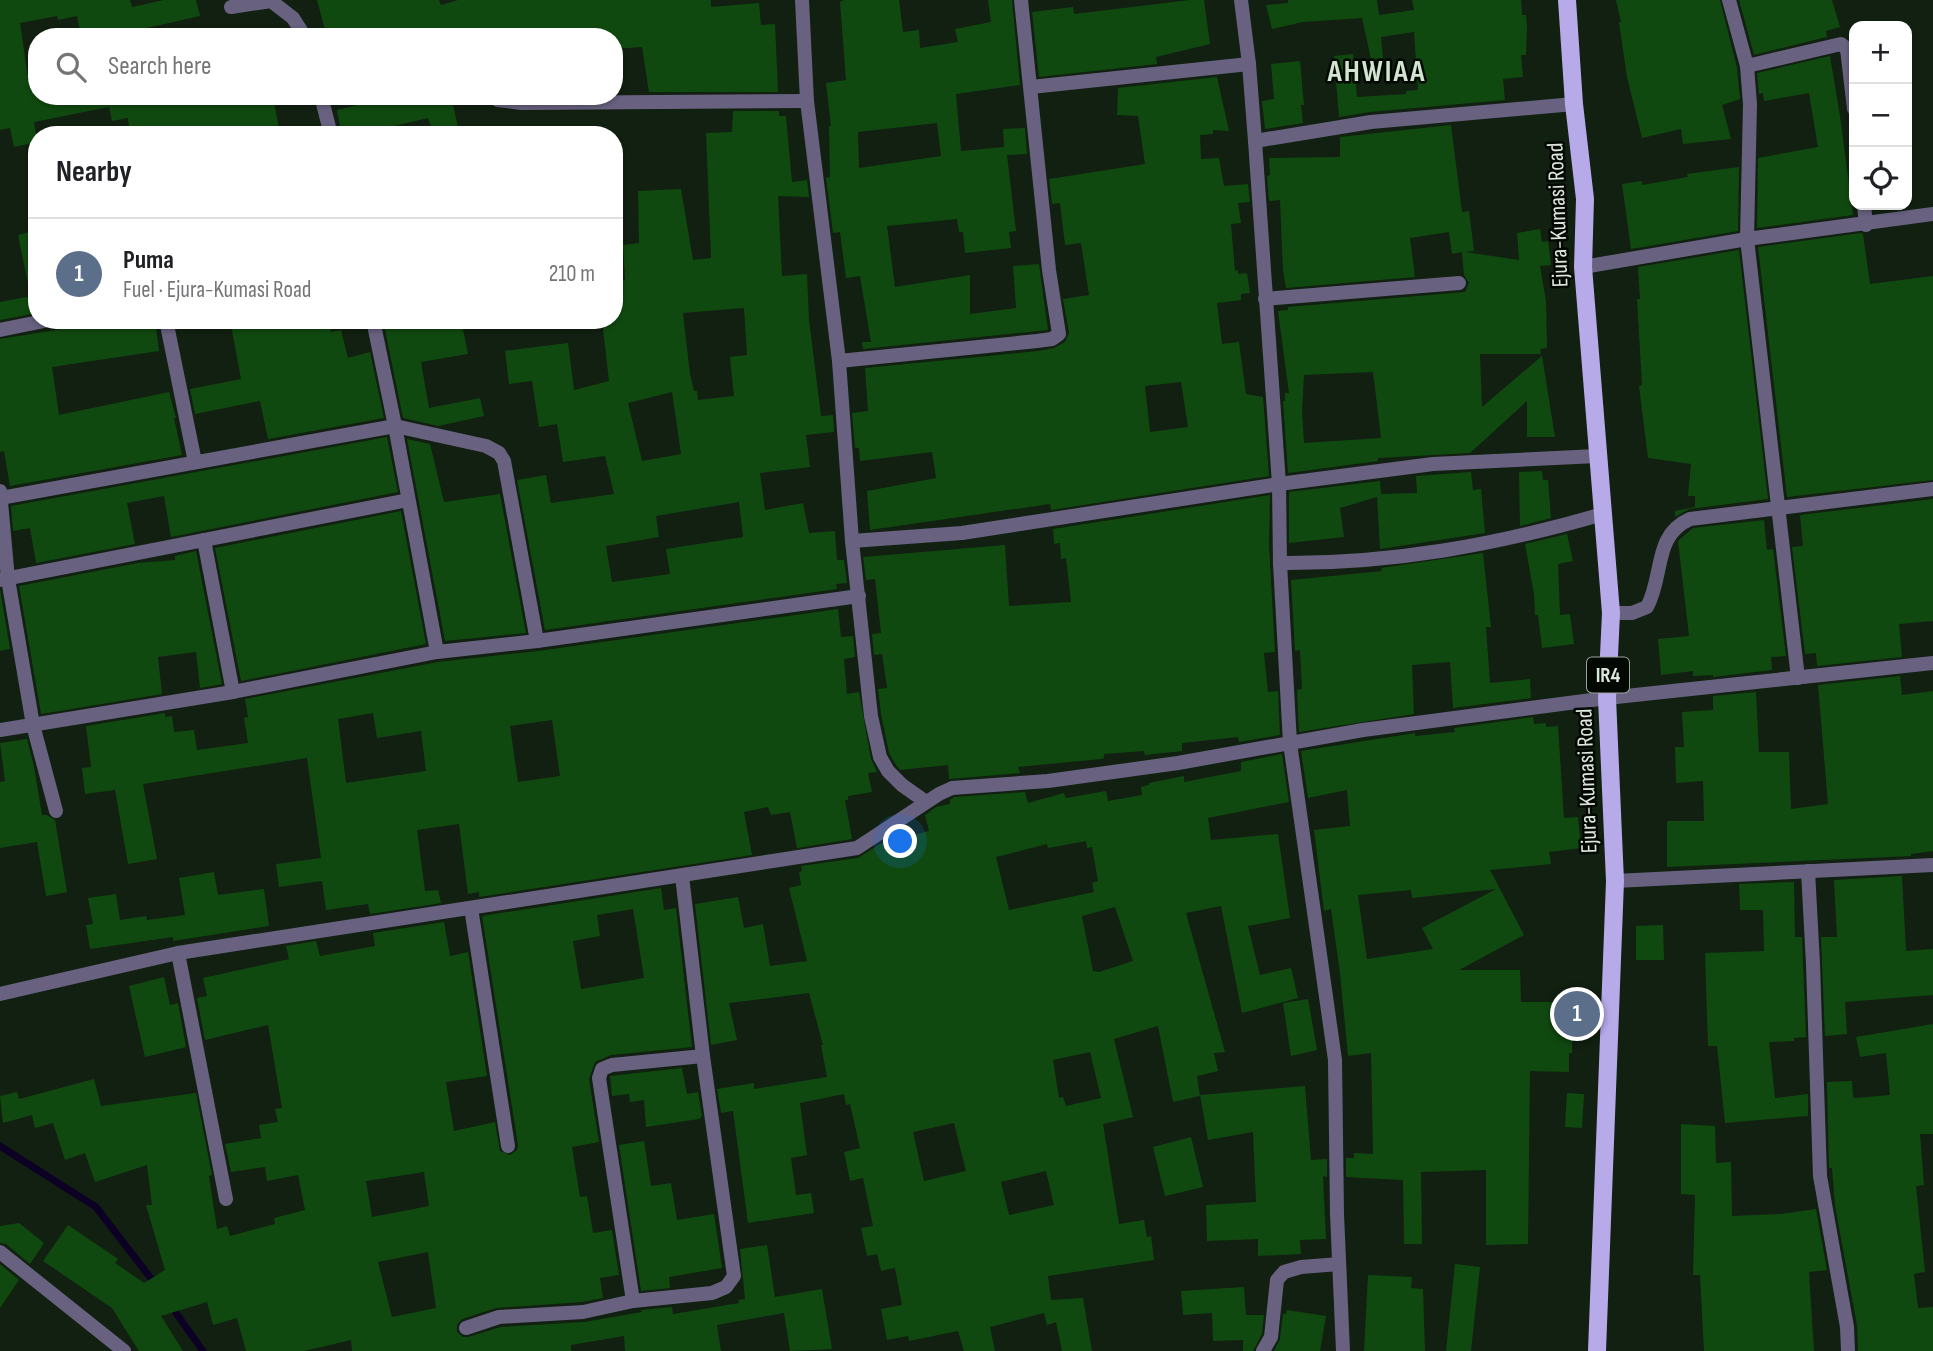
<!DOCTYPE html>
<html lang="en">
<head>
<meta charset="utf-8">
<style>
  :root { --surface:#fff; --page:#f6f6f6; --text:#202124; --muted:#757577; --line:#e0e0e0; --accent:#665f82 }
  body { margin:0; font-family:"Sofia Sans Condensed",sans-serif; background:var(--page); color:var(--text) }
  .controls { position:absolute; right:21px; top:21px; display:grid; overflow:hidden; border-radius:14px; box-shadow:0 2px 5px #0004 }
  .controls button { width:63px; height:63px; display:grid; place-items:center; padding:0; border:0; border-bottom:2px solid var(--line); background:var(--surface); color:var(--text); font:35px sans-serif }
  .you { position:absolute; left:901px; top:842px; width:24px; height:24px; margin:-18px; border:5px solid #fff; border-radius:50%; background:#1a73e8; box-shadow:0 0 0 10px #1a73e833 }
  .badge { display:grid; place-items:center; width:46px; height:46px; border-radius:50%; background:var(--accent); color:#fff; font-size:23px; font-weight:700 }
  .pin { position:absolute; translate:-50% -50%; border:4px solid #fff; box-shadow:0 2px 7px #0006 }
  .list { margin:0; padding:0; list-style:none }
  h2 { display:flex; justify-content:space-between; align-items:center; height:91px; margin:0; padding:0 28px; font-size:30px }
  h2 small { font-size:23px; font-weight:400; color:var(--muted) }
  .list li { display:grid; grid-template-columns:46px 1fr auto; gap:21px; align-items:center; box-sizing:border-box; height:112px; padding:0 28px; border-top:2px solid var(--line) }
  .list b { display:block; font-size:26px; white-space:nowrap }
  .list p { margin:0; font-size:23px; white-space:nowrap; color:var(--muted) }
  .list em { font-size:23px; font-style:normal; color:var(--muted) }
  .icon { flex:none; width:38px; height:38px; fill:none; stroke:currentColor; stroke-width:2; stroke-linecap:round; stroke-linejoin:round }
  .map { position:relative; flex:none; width:1933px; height:1351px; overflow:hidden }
  .search { position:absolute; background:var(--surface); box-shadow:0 2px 5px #0004; left:28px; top:28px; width:595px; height:77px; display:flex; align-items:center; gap:18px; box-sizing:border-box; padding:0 24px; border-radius:28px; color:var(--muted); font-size:26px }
  .panel { position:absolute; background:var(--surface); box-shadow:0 2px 5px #0004; left:28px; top:126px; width:595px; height:203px; border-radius:28px }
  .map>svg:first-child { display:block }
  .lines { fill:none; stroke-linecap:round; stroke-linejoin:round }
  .stream { stroke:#0c0025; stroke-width:7 }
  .building { fill:#104910; fill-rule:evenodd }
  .street { stroke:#686280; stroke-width:14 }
  .primary { stroke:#b7aae9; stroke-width:18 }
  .labels { text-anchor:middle; stroke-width:5; stroke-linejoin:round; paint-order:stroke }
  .shield { fill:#030803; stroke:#9ca39b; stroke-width:2 }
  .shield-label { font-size:21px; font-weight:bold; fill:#dde6dc }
  .street-label { font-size:23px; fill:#dde6dc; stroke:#030803 }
  .district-label { font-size:30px; font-weight:bold; letter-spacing:2px; fill:#d2e5d0; stroke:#030803 }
</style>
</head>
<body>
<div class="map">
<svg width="1933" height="1351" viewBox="0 0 1933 1351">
  <rect width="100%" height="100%" fill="#112010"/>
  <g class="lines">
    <!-- stream -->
    <g class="stream">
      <polyline points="0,1146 96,1207 156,1285"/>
      <polyline points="171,1306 203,1351"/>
    </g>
  </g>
  <!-- building -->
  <g class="building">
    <polygon points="0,0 130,0 132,7 164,0 196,0 200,16 107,37 81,37 77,16 58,20 57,16 20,23 28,78 37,77 37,96 273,96 280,135 130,135 128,118 112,121 109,107 34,122 37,142 14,147 10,128 0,130"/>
    <polygon points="317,0 439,0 441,5 458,0 711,0 711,7 759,3 761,25 775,24 778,92 649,92 642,47 614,49 614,37 587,37 587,29 550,32 550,37 327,37"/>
    <path d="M844,0H899L903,32L919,30L920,48L958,42L955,29L991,22L988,0H1012L1020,85L956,94L961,151L1004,147L1003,129L1025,128L1027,154L1007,155L1016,231L1009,232L1011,248L965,253L963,232H959L957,219L887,226L895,287L970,275V314L1016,308L1013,266L1039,264L1048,330L863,349L862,342H871L860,276L846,278L840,232L833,233L826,178L830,177L829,126H831L826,83L846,80L840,2ZM937,123L941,156L859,168L858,132Z"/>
    <polygon points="1190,0 1204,0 1210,44 1156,57 1157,64 1039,77 1032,12 1073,7 1074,14"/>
    <polygon points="1288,0 1377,0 1379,15 1414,10 1412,0 1521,0 1522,15 1526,15 1527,26 1526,55 1521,55 1523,77 1503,79 1505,100 1370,112 1339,117 1334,56 1353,54 1357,97 1406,94 1406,91 1418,90 1414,32 1381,37 1383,58 1371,59 1362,18 1303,22 1272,29 1266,5 1288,3"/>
    <polygon points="1616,0 1720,0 1737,68 1740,99 1722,105 1731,139 1683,144 1681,129 1642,138 1627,77 1619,22 1621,22"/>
    <polygon points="1739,0 1832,0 1840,27 1826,31 1827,37 1754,55"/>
    <polygon points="1830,56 1840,116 1853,215 1757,228 1758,158 1818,147 1809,93 1764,101 1763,93 1759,94 1757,73"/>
    <polygon points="1300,61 1304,105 1301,105 1303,123 1265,129 1262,101 1274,99 1271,64"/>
    <path d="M1217,77L1229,131L1213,130V134L1200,135L1201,159L1219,158L1224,186L1248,184L1250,202L1238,203L1241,223L1231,224L1235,271L1238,270V274L1247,273L1250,293L1241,294V300L1217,303L1222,344L1239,342L1246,394L1263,397L1269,476L1051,510L1050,504L870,530L867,491L936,478L932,452L860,461L859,448H855L852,413L868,411L865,368L1038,351L1054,348L1065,342L1069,333L1063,299L1089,295L1081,243L1065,245L1060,203L1052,204L1049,179L1145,164L1138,116L1117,115L1118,88ZM1181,382L1188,427L1150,432L1145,386Z"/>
    <polygon points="393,96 436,96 437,101 451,97 460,135 434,135 428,118 373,131 374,135 342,135 337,110"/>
    <path d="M733,111H779V116H786L792,182L807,180L809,197L778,196L782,276L807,274L809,320L821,416L833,415L834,432L806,435L810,467L760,473L765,510L803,503L809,533L835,531L837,560H844L847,583L836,584L837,589L545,630L517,480L546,475L551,503L614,494L605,456L563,462L557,424L539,427L532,381L509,384L505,351L568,343L574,390L609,381L602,320H614V279L625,280L623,245L639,243L638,191L681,189L693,260L711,258L706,133L732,132ZM744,308L747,355L730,357L734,396L698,400L697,391H694L690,374L683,313ZM672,392L681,454L642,461L628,403ZM739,502L743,537L666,549L670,574L612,582L606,546L659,537L656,516Z"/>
    <path d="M1451,125L1462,212L1469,211L1474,251L1465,252L1519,260L1517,233L1540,229L1542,242L1548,241L1551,265L1540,266L1546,301L1547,348L1540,349L1541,354H1480L1482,407L1542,356L1555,437H1527V401L1470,453L1378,458V461L1288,473L1283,401H1285V393H1289L1278,311L1288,310V307L1465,292L1469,283L1464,275L1462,252L1452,254L1449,232L1410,238L1415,277L1286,288L1283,270L1280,200L1269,201L1267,176L1270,175L1269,158L1340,157V137ZM1373,372L1381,438L1304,443L1302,411L1304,375Z"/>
    <polygon points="1739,167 1738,231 1631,249 1622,184 1642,181 1642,185 1688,177 1687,174"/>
    <polygon points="37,230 37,283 28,284 18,235"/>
    <polygon points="1861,233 1863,234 1870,284 1933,276 1933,480 1787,497 1758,247"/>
    <polygon points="1739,250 1768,499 1689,509 1675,517 1675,511 1695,507 1695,496 1688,496 1691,464 1648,458 1639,386 1642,385 1637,299 1640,299 1638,267"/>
    <polygon points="37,295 37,313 0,320 0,302"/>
    <polygon points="119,320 155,320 159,351 52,367 59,415 169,392 176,418 174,418 182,455 10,486 4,451 0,452 0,339"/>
    <polygon points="230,320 328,320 331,332 341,330 348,358 370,352 384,418 268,439 260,401 195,414 190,389 241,379"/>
    <polygon points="383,320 461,320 468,354 421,362 429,408 480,398 484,416 438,426 403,418"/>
    <polygon points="387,437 398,492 171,537 164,496 127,503 135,544 36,563 30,528 13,531 11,506"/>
    <polygon points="407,439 430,444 444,502 500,494 526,633 445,641"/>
    <polygon points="1542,471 1543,480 1548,480 1551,518 1520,526 1519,472"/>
    <polygon points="1471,472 1473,490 1481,489 1485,533 1380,549 1377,497 1340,508 1344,537 1289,543 1289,492 1380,481 1381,494 1417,493 1416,476"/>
    <polygon points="1270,495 1269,545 1275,652 1264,653 1268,692 1278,691 1280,735 1239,742 1238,737 1182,743 1182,751 1145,755 1144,751 1104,754 1104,758 1101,759 1018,767 1020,773 949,779 948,765 900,770 896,765 889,753 881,714 878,689 887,688 882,654 874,655 872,634 881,633 875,579 866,580 863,557 1005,545 1009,606 1071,602 1066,558 1061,559 1060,543 1054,544 1053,529"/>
    <polygon points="1933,499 1933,621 1899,624 1902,657 1817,666 1816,653 1805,654 1792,547 1803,546 1800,515"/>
    <polygon points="401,511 426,644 241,681 215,548"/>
    <polygon points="1764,520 1767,550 1773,549 1786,656 1771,657 1772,670 1755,672 1713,677 1713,675 1693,676 1693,671 1661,675 1658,639 1689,636 1678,541 1693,528"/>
    <polygon points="1567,534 1573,561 1558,564 1560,615 1570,614 1574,644 1542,648 1538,615 1535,615 1534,594 1525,544"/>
    <polygon points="196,551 222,684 200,688 196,652 158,657 162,694 41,714 19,586 138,563 175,560 175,556"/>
    <polygon points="1483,553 1491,627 1486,627 1490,683 1530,679 1531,698 1453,708 1450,662 1412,665 1414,714 1299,732 1297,690 1302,689 1300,650 1295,651 1291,580 1382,571 1381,568"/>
    <polygon points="0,589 10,649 0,651"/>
    <path d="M838,609L841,637L853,636L855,657L844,659L847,694L859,692L871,759L877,772L868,773L872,792L848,796V800H845L852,839L797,848L790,812L771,815L768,807L744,812L752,855L479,897V892L468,894L459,824L417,830L425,891L438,890L441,903L370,914L368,904L326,910L322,881L279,887L276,864L321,858L307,758L143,784L157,859L128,864L115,790L85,794L82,768L91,767L86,726L165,713V717L172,716L174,732L194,730L197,750L248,743L244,718L248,717L245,699L438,662L538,651ZM373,713L377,738L421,731L426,771L346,783L338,719ZM552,720L560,776L518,782L510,726Z"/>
    <polygon points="1900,676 1902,695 1933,691 1933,851 1911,854 1911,856 1667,867 1667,821 1704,821 1703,781 1676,783 1675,747 1684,747 1682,712 1713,710 1713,696 1756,692 1759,752 1789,752 1791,809 1828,804 1818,685"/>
    <path d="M1533,717L1534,724L1546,723V727L1558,726L1564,818L1578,817L1581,848L1549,852L1551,864L1490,870L1524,935L1459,970H1520L1521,1002H1572V1053H1569V1072L1530,1071L1528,1244L1486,1245V1170L1421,1172L1422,1244H1404L1403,1180L1346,1177V1158H1354V1153L1373,1154L1371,1053L1348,1056L1340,973L1331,909L1324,911L1314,830L1350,826L1347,790L1308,798L1301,751L1415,733V736L1455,732L1454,728ZM1496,889L1422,928L1433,949L1367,959L1358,895L1411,890L1412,898Z"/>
    <polygon points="27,739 34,767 42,815 47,815 55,820 67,892 46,896 37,842 0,848 0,782 5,781 0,743"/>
    <path d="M1282,754L1289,802L1208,818L1211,840L1278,834L1290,918L1248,926L1260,975L1291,968L1298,998L1242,1013L1221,906L1186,913L1225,1052L1214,1053L1218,1071L1197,1076L1200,1096L1173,1102L1158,1026L1114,1039L1133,1117L1103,1124L1119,1224L1144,1220L1147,1237L1151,1236L1154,1260L1048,1276L1051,1300L1083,1298L1092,1351H1062L1056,1322L1047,1325L1044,1313L990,1327L995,1351H964L958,1331L909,1341L908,1336L887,1340L881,1309L902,1305L895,1268L881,1271L877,1254L867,1256L861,1228L873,1226L863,1178L850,1181L844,1152L860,1148L850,1104L846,1105L844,1094L800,1103L807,1155L791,1158L796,1195L811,1193L814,1213L748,1223L733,1111L721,1113L717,1089L754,1083V1089L827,1077L821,1045H823L809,993L729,1003L737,1040L711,1045L695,904L738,897L744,928L763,924L770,966L807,961L789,888L801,885L799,872L802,871L801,866L858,858L880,844L929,831L925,815L936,807L950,804V800L954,797L1025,792L1028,803L1064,793L1066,798L1106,791L1108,801L1142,795L1141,787L1149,785V783L1184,776V782L1241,771V762ZM1086,841L1087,848L1092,847L1098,881L1092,883L1094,892L1009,910L996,857L1047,844L1048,848ZM1115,907L1133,961L1099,972L1093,971L1082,916ZM1090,1052L1101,1098L1066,1106L1063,1097L1059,1098L1053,1060ZM954,1123L966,1171L924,1181L913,1132ZM1046,1171L1054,1205L1009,1215L1001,1182Z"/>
    <polygon points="214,872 218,895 264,889 269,926 173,941 173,937 90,949 86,925 93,924 88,898 116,894 120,920 146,916 147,920 185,915 179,878"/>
    <polygon points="1902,876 1906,951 1933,949 1933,995 1845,1002 1847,1034 1825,1036 1821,937 1837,937 1834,880"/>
    <polygon points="1794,882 1795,937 1802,937 1806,1037 1794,1038 1794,1041 1769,1042 1775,1098 1808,1094 1808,1116 1725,1123 1717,1046 1708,1046 1705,953 1764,951 1763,910 1740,910 1739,884"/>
    <path d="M661,888L664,910L676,908L692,1047L611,1055L595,1062L589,1079L599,1142L572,1147L580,1197L587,1196L593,1233L612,1230L619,1275L600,1278L603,1298L582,1302L496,1308L462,1319L457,1325V1332L463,1337H468L501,1327L584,1322L642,1312L641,1310L672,1307L673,1314L739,1303L738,1300L745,1299L740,1249L767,1245L775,1297L822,1289L832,1349L790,1351L784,1313L717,1325L721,1351H625L624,1336L571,1345V1351H352L351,1340L304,1351H246L237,1318L213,1325L207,1302L161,1316L183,1351H139L112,1308L43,1261L68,1225L118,1259L115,1263L144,1283L165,1270L146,1205H152L147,1165L95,1182L85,1153L65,1160L53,1123L35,1128L32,1115L3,1123L0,1096L17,1092L19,1099L94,1079L101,1106L196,1093L212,1175L209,1176L217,1229L227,1226L230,1236L275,1224L274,1218L305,1210L298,1175L267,1181L265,1167L231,1172L225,1144L261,1138L259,1125L278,1122L275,1109L282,1108L268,1025L205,1040L197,998L207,996L203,978L289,959L286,946L316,941L320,956L375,946L373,933L444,922L450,956L468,952L487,1076L446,1082L454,1131L495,1122L500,1151L510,1155L517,1150L518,1145L482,916ZM633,909L644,978L581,989L573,941L600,936L597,915ZM424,1172L429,1206L372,1217L366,1181ZM428,1252L436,1308L392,1317L378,1262Z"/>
    <polygon points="1663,925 1664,960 1636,960 1636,926"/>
    <polygon points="164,977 170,1005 178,1003 186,1047 145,1057 129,986"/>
    <polygon points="1308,999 1317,1050 1291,1056 1283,1003"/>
    <polygon points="1933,1024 1933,1134 1920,1134 1924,1185 1916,1186 1925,1272 1914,1274 1918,1308 1933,1307 1933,1351 1858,1351 1857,1325 1835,1206 1832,1168 1829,1168 1827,1082 1852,1081 1853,1097 1855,1098 1890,1095 1886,1053 1860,1057 1856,1037"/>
    <polygon points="682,1068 687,1094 698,1092 702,1116 699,1119 646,1127 644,1100 630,1102 629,1094 612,1096 610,1076"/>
    <polygon points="1305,1086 1311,1160 1327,1159 1327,1177 1323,1176 1326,1239 1300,1240 1301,1254 1258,1256 1258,1239 1207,1241 1206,1205 1256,1202 1253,1132 1208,1140 1200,1095"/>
    <polygon points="1567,1093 1584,1094 1582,1128 1565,1127"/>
    <polygon points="1681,1124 1715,1126 1716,1163 1731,1162 1732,1216 1781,1214 1816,1209 1827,1270 1809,1272 1814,1351 1704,1351 1700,1275 1693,1275 1695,1195 1681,1194"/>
    <polygon points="1191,1137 1203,1187 1165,1196 1153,1147"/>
    <polygon points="644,1141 651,1186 671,1183 677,1220 714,1214 722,1268 669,1277 670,1288 641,1291 619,1145"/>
    <polygon points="19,1223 44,1243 30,1264 6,1244 0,1243 0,1226"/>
    <polygon points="0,1264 19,1280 0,1308"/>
    <polygon points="1455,1264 1480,1267 1471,1351 1446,1351"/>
    <polygon points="1368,1275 1412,1277 1411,1288 1423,1289 1425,1351 1364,1351"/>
    <polygon points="1244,1287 1246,1315 1264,1315 1262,1334 1253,1351 1243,1351 1243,1340 1213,1341 1212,1313 1183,1315 1181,1291"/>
    <polygon points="1287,1310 1326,1316 1320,1351 1274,1351 1280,1339 1283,1314 1286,1314"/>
  </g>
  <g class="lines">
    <!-- street -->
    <g class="street">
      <polyline points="802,0 807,101 839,361 852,541 871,716 880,757 888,771 902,785 926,802"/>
      <polyline points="1241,0 1249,64 1255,141"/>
      <polyline points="1729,0 1747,66 1750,104 1747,239 1798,678"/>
      <polyline points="231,7 271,1 293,18 305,37"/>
      <polyline points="1747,66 1841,44 1847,49 1854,109"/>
      <polyline points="1031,87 1249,64"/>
      <polyline points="321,96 331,135"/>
      <polyline points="490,96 498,100 521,103 807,101"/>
      <polyline points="1864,205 1866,225"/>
      <polyline points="1583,267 1747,239 1933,214"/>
      <polyline points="1265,299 1459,283"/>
      <polyline points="166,320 195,462"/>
      <polyline points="373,320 395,426 437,652"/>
      <polyline points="0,330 49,320"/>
      <polyline points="839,361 1037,341 1052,339 1059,334 1049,270 1021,0"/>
      <polyline points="0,491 8,579 33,725 56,811"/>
      <polyline points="0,498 395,426 486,446 499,453 504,461 537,641"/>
      <polyline points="204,540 233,692"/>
      <polyline points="852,541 962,533 1279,484 1433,464 1597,456"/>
      <path d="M1280,563C1392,564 1496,545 1603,514"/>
      <polyline points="0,580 408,500"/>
      <path d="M1611,613H1632L1647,607C1664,576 1653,535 1690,519L1933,489"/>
      <polyline points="0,730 233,692 437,652 537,641 859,596"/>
      <polyline points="1808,871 1813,964 1820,1176 1847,1327 1848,1351"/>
      <polyline points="1615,881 1933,865"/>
      <polyline points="471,908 508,1146"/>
      <polyline points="178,953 226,1199"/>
      <polyline points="0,994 178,953 857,848 939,794 952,788 1048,781 1178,763 1363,730 1607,698 1933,663"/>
      <polyline points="0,1252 124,1351"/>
      <polyline points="633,1301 599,1078 602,1069 612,1065 703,1056"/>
      <polyline points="466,1328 499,1317 583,1312 633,1301 712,1293 726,1287 734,1276 703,1056 682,876"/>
      <polyline points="1263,1351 1271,1337 1277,1280 1284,1272 1301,1267 1339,1264"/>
      <polyline points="1343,1351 1337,1214 1335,1060 1290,743 1280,563 1279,484 1255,141 1371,122 1574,104"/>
    </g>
    <!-- primary -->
    <polyline class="primary" points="1567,0 1574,104 1585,199 1583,267 1611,613 1607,698 1615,881 1597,1351"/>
  </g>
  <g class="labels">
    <!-- shield labels -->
    <rect class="shield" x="1587" y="657.5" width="42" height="35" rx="5"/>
    <g class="shield-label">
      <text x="1608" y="682">IR4</text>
    </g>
    <!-- street labels -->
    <g class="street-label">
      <text transform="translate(1557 215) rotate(-92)" y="8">Ejura-Kumasi Road</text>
      <text transform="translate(1586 781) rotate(-92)" y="8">Ejura-Kumasi Road</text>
    </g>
    <!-- district labels -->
    <g class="district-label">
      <text x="1377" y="81">AHWIAA</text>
    </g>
  </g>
</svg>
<div class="controls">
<button>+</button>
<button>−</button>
<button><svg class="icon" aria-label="locate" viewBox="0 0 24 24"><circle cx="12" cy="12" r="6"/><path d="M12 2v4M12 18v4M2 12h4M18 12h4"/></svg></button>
</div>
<div class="you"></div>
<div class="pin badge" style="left:1577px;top:1014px;background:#5c6f8a">1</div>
<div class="search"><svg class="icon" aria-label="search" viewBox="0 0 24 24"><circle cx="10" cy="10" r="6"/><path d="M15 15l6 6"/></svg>Search here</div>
<section class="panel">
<h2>Nearby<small></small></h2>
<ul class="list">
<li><span class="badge" style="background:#5c6f8a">1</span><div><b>Puma</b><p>Fuel · Ejura-Kumasi Road</p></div><em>210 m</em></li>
</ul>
</section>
</div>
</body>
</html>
